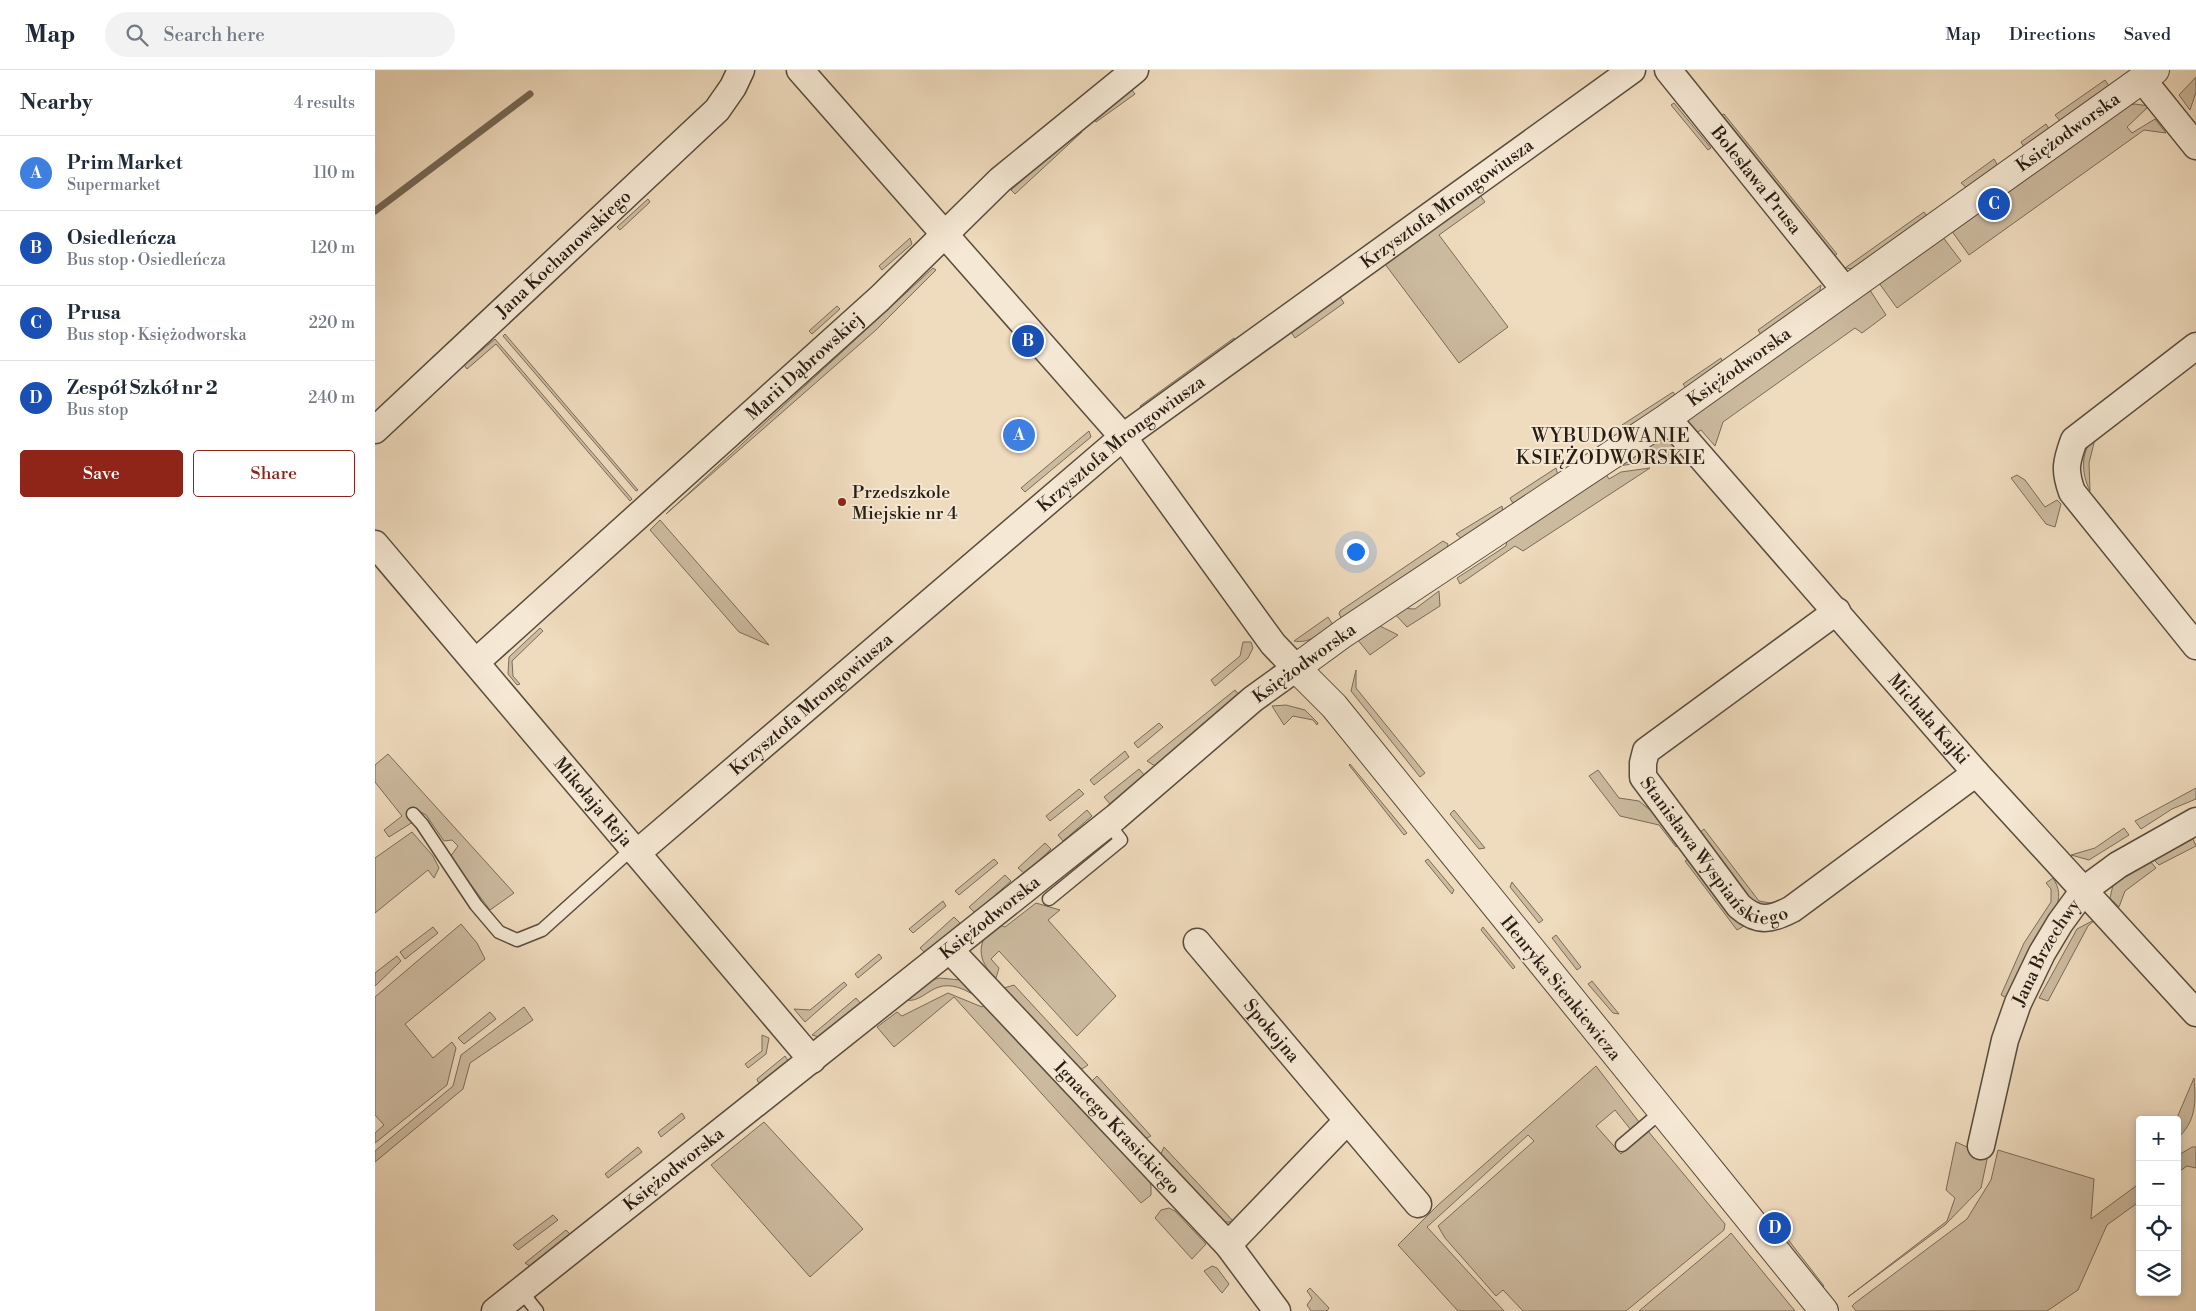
<!DOCTYPE html>
<html lang="en">
<head>
<meta charset="utf-8">
<style>
  :root { --surface:#fff; --page:#f2f2f3; --text:#1f2937; --muted:#747a83; --line:#e0e1e3; --accent:#8f2418 }
  body { margin:0; font-family:"Libre Bodoni",serif; background:var(--page); color:var(--text) }
  .controls { position:absolute; right:15px; bottom:15px; display:grid; overflow:hidden; border-radius:5px; box-shadow:0 2px 8px #0003 }
  .controls button { width:45px; height:45px; display:grid; place-items:center; padding:0; border:0; border-bottom:1px solid var(--line); background:var(--surface); color:var(--text); font:25px sans-serif }
  .you { position:absolute; left:980px; top:481px; width:18px; height:18px; margin:-12px; border:4px solid #fff; border-radius:50%; background:#1a73e8; box-shadow:0 0 0 8px #1a73e833 }
  .badge { display:grid; place-items:center; width:32px; height:32px; border-radius:50%; background:var(--accent); color:#fff; font-size:16px; font-weight:700 }
  .pin { position:absolute; translate:-50% -50%; border:2px solid #fff; box-shadow:0 1px 5px #0006 }
  .list { margin:0; padding:0; list-style:none }
  h2 { display:flex; justify-content:space-between; align-items:center; height:65px; margin:0; padding:0 20px; font-size:21px }
  h2 small { font-size:16px; font-weight:400; color:var(--muted) }
  .list li { display:grid; grid-template-columns:32px 1fr auto; gap:15px; align-items:center; box-sizing:border-box; height:75px; padding:0 20px; border-top:1px solid var(--line) }
  .list b { display:block; font-size:19px; white-space:nowrap }
  .list p { margin:0; font-size:16px; white-space:nowrap; color:var(--muted) }
  .list em { font-size:16px; font-style:normal; color:var(--muted) }
  .actions { display:flex; gap:10px; padding:15px 20px }
  .actions a { flex:1; padding:11px 0; border:1px solid var(--accent); border-radius:5px; text-align:center; font-size:18px; color:var(--accent) }
  .actions .main { background:var(--accent); color:#fff }
  .icon { flex:none; width:28px; height:28px; fill:none; stroke:currentColor; stroke-width:2; stroke-linecap:round; stroke-linejoin:round }
  .map { position:relative; flex:none; width:1821px; height:1241px; overflow:hidden }
  header { display:flex; align-items:center; gap:30px; box-sizing:border-box; height:70px; padding:0 25px; background:var(--surface); border-bottom:1px solid var(--line) }
  header strong { font-size:24px }
  nav { display:flex; gap:28px; margin-inline-start:auto; font-size:18px }
  .search { width:350px; height:45px; background:var(--page); display:flex; align-items:center; gap:12px; box-sizing:border-box; padding:0 18px; border-radius:28px; color:var(--muted); font-size:19px }
  main { display:flex }
  aside { flex:1; background:var(--surface) }
  .map>svg:first-child { display:block }
  .green { fill:#cdbba0; stroke:#7a6c5a }
  .lines { fill:none; stroke-linecap:round; stroke-linejoin:round }
  .stream { stroke:#766856; stroke-width:7 }
  .service-casing { stroke:#594c3e; stroke-width:15 }
  .minor-casing { stroke:#594c3e; stroke-width:29 }
  .tertiary-casing { stroke:#594c3e; stroke-width:30 }
  .service { stroke:#f5e8d4; stroke-width:12 }
  .minor { stroke:#f5e8d4; stroke-width:26 }
  .tertiary { stroke:#f5e8d4; stroke-width:28 }
  .poi-dot { fill:#8f2418; stroke:#f5e8d4; stroke-width:2 }
  .labels { text-anchor:middle; stroke-width:4; stroke-linejoin:round; paint-order:stroke }
  .street-label { font-size:18px; fill:#271d13; stroke:#f5e8d4 }
  .poi-label { font-size:18px; fill:#271d13; stroke:#f5e8d4; text-anchor:start }
  .neighbourhood-label { font-size:19px; letter-spacing:1px; fill:#271d13; stroke:#f5e8d4 }
</style>
</head>
<body>
<header>
<strong>Map</strong>
<div class="search"><svg class="icon" aria-label="search" viewBox="0 0 24 24"><circle cx="10" cy="10" r="6"/><path d="M15 15l6 6"/></svg>Search here</div>
<nav><a>Map</a><a>Directions</a><a>Saved</a></nav>
</header>
<main>
<aside>
<h2>Nearby<small>4 results</small></h2>
<ul class="list">
<li><span class="badge" style="background:#3f7fe0">A</span><div><b>Prim Market</b><p>Supermarket</p></div><em>110 m</em></li>
<li><span class="badge" style="background:#1a4fb4">B</span><div><b>Osiedleńcza</b><p>Bus stop · Osiedleńcza</p></div><em>120 m</em></li>
<li><span class="badge" style="background:#1a4fb4">C</span><div><b>Prusa</b><p>Bus stop · Księżodworska</p></div><em>220 m</em></li>
<li><span class="badge" style="background:#1a4fb4">D</span><div><b>Zespół Szkół nr 2</b><p>Bus stop</p></div><em>240 m</em></li>
</ul>
<div class="actions"><a class="main">Save</a><a>Share</a></div>
</aside>
<div class="map">
<svg width="1821" height="1241" viewBox="0 0 1821 1241">
  <rect width="100%" height="100%" fill="#efdbbd"/>
  <filter id="stains"><feTurbulence type="fractalNoise" baseFrequency=".004" numOctaves="4"/><feColorMatrix values="0 0 0 0 .2 0 0 0 0 .09 0 0 0 0 .02 0 0 0 .5 -.17"/></filter>
  <radialGradient id="worn" r=".72"><stop offset=".6" stop-color="#630" stop-opacity="0"/><stop offset="1" stop-color="#630" stop-opacity=".3"/></radialGradient>
  <!-- green -->
  <g class="green">
    <polygon points="1821,7 1821,22 1815,40 1804,25"/>
    <polygon points="1730,10 1734,16 1686,52 1680,45"/>
    <polygon points="756,19 760,24 721,52 718,48"/>
    <polygon points="1299,33 1336,78 1333,80 1296,35"/>
    <polygon points="1760,34 1774,36 1752,57 1757,63 1780,49 1791,63 1769,60 1594,185 1576,160 1748,36"/>
    <polygon points="1349,44 1462,184 1458,187 1344,46"/>
    <polygon points="1671,54 1676,62 1651,80 1646,72"/>
    <polygon points="705,60 707,62 640,124 636,120"/>
    <polygon points="1619,89 1624,98 1593,119 1586,113"/>
    <polygon points="1104,124 1110,132 1064,165 1133,257 1084,293 1010,194 977,218"/>
    <polygon points="273,129 275,132 245,160 242,157"/>
    <polygon points="1549,142 1554,149 1480,199 1470,198"/>
    <polygon points="1567,166 1586,191 1522,238 1504,213"/>
    <polygon points="535,168 537,174 507,200 504,196"/>
    <polygon points="558,198 561,200 501,260 291,444"/>
    <polygon points="1446,215 1444,225 1388,268 1383,260"/>
    <polygon points="1493,217 1511,245 1487,263 1480,258 1348,352 1340,376 1326,360 1318,365 1313,356 1314,349"/>
    <polygon points="963,224 969,233 920,268 916,262"/>
    <polygon points="462,236 465,239 437,264 434,261"/>
    <polygon points="130,264 263,420 261,421 128,266"/>
    <polygon points="859,268 861,271 767,339 765,336"/>
    <polygon points="120,269 257,429 255,431 121,274 92,299 89,295"/>
    <polygon points="1346,288 1348,293 1315,323 1308,314"/>
    <polygon points="1298,322 1303,329 1252,362 1247,355"/>
    <polygon points="714,361 716,367 650,422 646,418"/>
    <path d="M1721,365L1714,393L1715,421C1706,403 1705,380 1721,365Z"/>
    <path d="M1280,369C1293,368 1299,373 1307,383L1302,387L1244,396Z"/>
    <polygon points="1181,398 1183,406 1143,433 1137,432 1135,428"/>
    <polygon points="1275,398 1148,481 1140,476 1085,514 1082,508 1131,476 1133,465 1228,400 1234,409 1246,402"/>
    <polygon points="1642,405 1650,410 1670,437 1682,430 1686,434 1680,457 1671,454 1636,408"/>
    <polygon points="1127,436 1128,443 1087,469 1081,464"/>
    <polygon points="285,450 394,575 364,562 275,460"/>
    <polygon points="1068,471 1073,474 1072,478 967,549 964,544 965,541"/>
    <polygon points="1064,521 1065,536 1032,557 1018,542 1022,538 1040,539"/>
    <path d="M953,547L958,555C946,563 935,574 919,571Z"/>
    <polygon points="1003,555 1023,565 995,585 982,569"/>
    <polygon points="165,558 168,561 137,591 138,606 145,614 142,615 133,604 134,587"/>
    <polygon points="868,572 876,572 878,578 873,588 840,616 836,610 865,586"/>
    <polygon points="981,600 981,618 1050,703 1045,707 976,621"/>
    <polygon points="860,620 865,626 780,696 772,691"/>
    <polygon points="911,635 930,640 943,653 942,655 938,650 918,646 909,655 897,636"/>
    <polygon points="784,653 788,657 763,678 759,673"/>
    <polygon points="750,681 754,687 719,715 715,710"/>
    <polygon points="13,684 139,823 115,840 75,787 83,776 77,770 69,771 51,745 40,739 38,752 14,767 9,760 27,746 0,712 0,695"/>
    <polygon points="975,694 1032,763 1029,765 974,695"/>
    <polygon points="764,699 770,706 735,734 729,727"/>
    <polygon points="1223,700 1244,728 1264,731 1280,744 1306,773 1301,777 1284,755 1245,746 1214,706"/>
    <polygon points="1821,718 1821,729 1797,739 1766,759 1760,751"/>
    <polygon points="704,719 709,724 675,751 671,746"/>
    <polygon points="712,740 717,746 688,771 683,765"/>
    <polygon points="1079,740 1110,778 1104,779 1075,744"/>
    <polygon points="1749,758 1754,765 1714,790 1696,785 1720,778"/>
    <polygon points="1329,759 1384,831 1401,834 1394,839 1376,833 1324,763"/>
    <polygon points="37,762 58,786 64,798 59,808 53,800 0,843 0,788"/>
    <polygon points="1818,769 1821,776 1784,795 1779,790"/>
    <polygon points="670,773 676,779 650,804 643,798"/>
    <polygon points="1316,788 1369,856 1362,860 1310,791"/>
    <polygon points="619,789 623,793 584,825 580,821"/>
    <polygon points="1053,789 1079,820 1077,824 1050,791"/>
    <polygon points="1775,791 1781,798 1750,821 1744,837 1735,828 1738,815"/>
    <polygon points="630,805 636,811 600,843 594,837"/>
    <path d="M1678,808C1685,819 1685,826 1681,839L1632,928L1626,925L1649,873L1676,832V819L1671,813Z"/>
    <polygon points="1137,812 1140,816 1168,850 1164,853 1135,817"/>
    <polygon points="568,831 571,836 538,863 534,859"/>
    <path d="M661,833L685,840L673,850L741,926L702,966L624,881L616,889L624,898L621,908C601,890 602,873 619,853L630,857Z"/>
    <polygon points="579,847 585,853 551,884 545,878"/>
    <polygon points="1721,849 1713,856 1673,931 1664,928 1702,859"/>
    <polygon points="86,854 102,873 110,889 30,954 58,988 77,972 81,978 72,1015 0,1073 0,1063 9,1055 0,1045 0,927"/>
    <polygon points="58,857 63,863 30,889 25,882"/>
    <polygon points="1108,857 1140,897 1138,899 1106,860"/>
    <polygon points="1181,865 1206,897 1202,900 1177,868"/>
    <polygon points="504,884 507,888 483,908 480,904"/>
    <polygon points="22,886 26,891 0,916 0,903"/>
    <path d="M564,908L586,910L599,925C589,919 576,913 564,917C553,920 543,933 531,930L554,911Z"/>
    <polygon points="1217,911 1244,944 1238,943 1213,914"/>
    <polygon points="469,912 472,915 430,952 419,939 435,940"/>
    <polygon points="639,915 713,995 707,999 700,995 629,918"/>
    <polygon points="573,923 607,937 613,932 774,1109 776,1116 776,1125 766,1133 579,927 519,977 502,957 522,942 527,946"/>
    <polygon points="481,928 487,935 444,967 437,965"/>
    <polygon points="149,937 158,950 95,993 88,1019 0,1092 0,1081 78,1016 86,985"/>
    <polygon points="115,942 121,949 89,974 83,968"/>
    <polygon points="387,965 394,968 391,984 373,998 370,994 387,981"/>
    <polygon points="410,986 414,992 391,1014 383,1012 382,1009"/>
    <polygon points="1221,996 1264,1052 1256,1060 1240,1040 1221,1056 1246,1084 1273,1061 1350,1154 1349,1160 1251,1241 1148,1241 1128,1220 1121,1226 1070,1168 1063,1156 1159,1071 1153,1065 1052,1157 1129,1241 1083,1241 1023,1175 1063,1135"/>
    <polygon points="722,1006 776,1066 772,1068 767,1066 717,1011"/>
    <path d="M1819,1008C1821,1032 1821,1049 1805,1066L1802,1065L1801,1050Z"/>
    <polygon points="307,1043 310,1048 286,1067 283,1062"/>
    <polygon points="389,1052 488,1159 435,1207 336,1095"/>
    <polygon points="1581,1072 1603,1082 1614,1080 1606,1118 1570,1155 1473,1227 1572,1151 1580,1128 1571,1120"/>
    <polygon points="263,1077 267,1082 233,1108 230,1104"/>
    <polygon points="789,1077 859,1152 847,1152 785,1086"/>
    <polygon points="1817,1077 1821,1077 1821,1098 1812,1096 1802,1103 1802,1086"/>
    <polygon points="1623,1080 1719,1109 1716,1149 1765,1113 1765,1131 1732,1155 1703,1220 1672,1241 1481,1241 1477,1236 1480,1233 1592,1149 1616,1110"/>
    <polygon points="794,1138 800,1141 831,1174 817,1189 780,1148 786,1140"/>
    <polygon points="178,1145 183,1150 143,1180 138,1175"/>
    <polygon points="191,1160 198,1167 158,1198 150,1193"/>
    <polygon points="1356,1163 1420,1241 1264,1241 1352,1167"/>
    <polygon points="1408,1163 1449,1216 1445,1220 1404,1166"/>
    <polygon points="837,1196 842,1198 854,1214 847,1223 829,1201"/>
    <polygon points="935,1218 954,1238 952,1241 936,1241 932,1235 937,1228 932,1221"/>
  </g>
  <g class="lines">
    <!-- stream -->
    <polyline class="stream" points="0,141 155,24"/>
    <!-- service casing -->
    <g class="service-casing">
      <g id="service">
        <polyline points="38,744 47,754 101,835 124,862 142,870 167,860 257,779"/>
        <polyline points="674,829 746,770 733,753"/>
        <polyline points="1247,1075 1286,1042"/>
        <polyline points="146,1221 162,1241"/>
      </g>
    </g>
    <!-- minor casing -->
    <g class="minor-casing">
      <g id="minor">
        <path id="s1" d="M1293,0L1470,220"/>
        <polyline points="1767,9 1821,76"/>
        <path d="M1821,276L1699,370C1691,392 1689,400 1697,422L1821,576"/>
        <path id="s2" d="M1292,348L1601,703L1821,943"/>
        <path id="s3" d="M0,360L342,40L358,17L366,0"/>
        <path id="s4" d="M0,474L437,990"/>
        <path id="s5" d="M1462,541L1271,681L1268,693V707L1364,836C1383,853 1396,850 1417,839L1601,703"/>
        <path id="s6" d="M101,592L505,228L625,110L760,0"/>
        <path id="s7" d="M262,783L748,367L1257,0"/>
        <path id="s8" d="M822,872L1043,1134"/>
        <path id="s9" d="M575,880L853,1175L902,1241"/>
        <path id="s10" d="M1606,1076L1630,970L1643,933L1667,883L1685,853L1709,820L1743,795L1821,751"/>
        <polyline points="853,1175 972,1051"/>
        <path id="s11" d="M120,1241L741,747L878,629L921,598L898,574L748,367L425,0"/>
      </g>
    </g>
    <!-- tertiary casing -->
    <g class="tertiary-casing">
      <g id="tertiary">
        <path id="s12" d="M1449,1241L959,636L921,598L969,563L1292,348L1780,0"/>
      </g>
    </g>
    <!-- service -->
    <use href="#service" class="service"/>
    <!-- minor -->
    <use href="#minor" class="minor"/>
    <!-- tertiary -->
    <use href="#tertiary" class="tertiary"/>
  </g>
  <!-- markers -->
  <circle class="poi-dot" cx="467" cy="432" r="5"/>
  <g class="labels">
    <!-- street labels -->
    <g class="street-label">
      <text dy="6" stroke="none"><textPath href="#s12" startOffset="1772">Księżodworska</textPath></text>
      <text dy="6" stroke="none"><textPath href="#s1" startOffset="141">Bolesława Prusa</textPath></text>
      <text dy="6" stroke="none"><textPath href="#s7" startOffset="1039">Krzysztofa Mrongowiusza</textPath></text>
      <text dy="6" stroke="none"><textPath href="#s3" startOffset="258">Jana Kochanowskiego</textPath></text>
      <text dy="6" stroke="none"><textPath href="#s6" startOffset="442">Marii Dąbrowskiej</textPath></text>
      <text dy="6" stroke="none"><textPath href="#s12" startOffset="1368">Księżodworska</textPath></text>
      <text dy="6" stroke="none"><textPath href="#s7" startOffset="634">Krzysztofa Mrongowiusza</textPath></text>
      <text transform="translate(929 593) rotate(-36)" y="6">Księżodworska</text>
      <text dy="6" stroke="none"><textPath href="#s7" startOffset="229">Krzysztofa Mrongowiusza</textPath></text>
      <text dy="6" stroke="none"><textPath href="#s2" startOffset="399">Michała Kajki</textPath></text>
      <text dy="6" stroke="none"><textPath href="#s4" startOffset="338">Mikołaja Reja</textPath></text>
      <text dy="6" stroke="none"><textPath href="#s5" startOffset="371">Stanisława Wyspiańskiego</textPath></text>
      <text dy="6" stroke="none"><textPath href="#s11" startOffset="632">Księżodworska</textPath></text>
      <text dy="6" stroke="none"><textPath href="#s10" startOffset="206">Jana Brzechwy</textPath></text>
      <text transform="translate(1186 918) rotate(51)" y="6">Henryka Sienkiewicza</text>
      <text dy="6" stroke="none"><textPath href="#s8" startOffset="116">Spokojna</textPath></text>
      <text dy="6" stroke="none"><textPath href="#s9" startOffset="244">Ignacego Krasickiego</textPath></text>
      <text dy="6" stroke="none"><textPath href="#s11" startOffset="228">Księżodworska</textPath></text>
    </g>
    <!-- poi labels -->
    <g class="poi-label">
      <text x="477" y="428">Przedszkole<tspan x="477" dy="21">Miejskie nr 4</tspan></text>
    </g>
    <!-- neighbourhood labels -->
    <g class="neighbourhood-label">
      <text x="1236" y="372">WYBUDOWANIE<tspan x="1236" dy="22">KSIĘŻODWORSKIE</tspan></text>
    </g>
  </g>
  <rect width="100%" height="100%" filter="url(#stains)"/>
  <rect width="100%" height="100%" fill="url(#worn)"/>
</svg>
<div class="controls">
<button>+</button>
<button>−</button>
<button><svg class="icon" aria-label="locate" viewBox="0 0 24 24"><circle cx="12" cy="12" r="6"/><path d="M12 2v4M12 18v4M2 12h4M18 12h4"/></svg></button>
<button><svg class="icon" aria-label="layers" viewBox="0 0 24 24"><path d="M12 4l9 5-9 5-9-5zM3 14l9 5 9-5"/></svg></button>
</div>
<div class="you"></div>
<div class="pin badge" style="left:644px;top:365px;background:#3f7fe0">A</div>
<div class="pin badge" style="left:653px;top:271px;background:#1a4fb4">B</div>
<div class="pin badge" style="left:1619px;top:134px;background:#1a4fb4">C</div>
<div class="pin badge" style="left:1400px;top:1158px;background:#1a4fb4">D</div>
</div>
</main>
</body>
</html>
